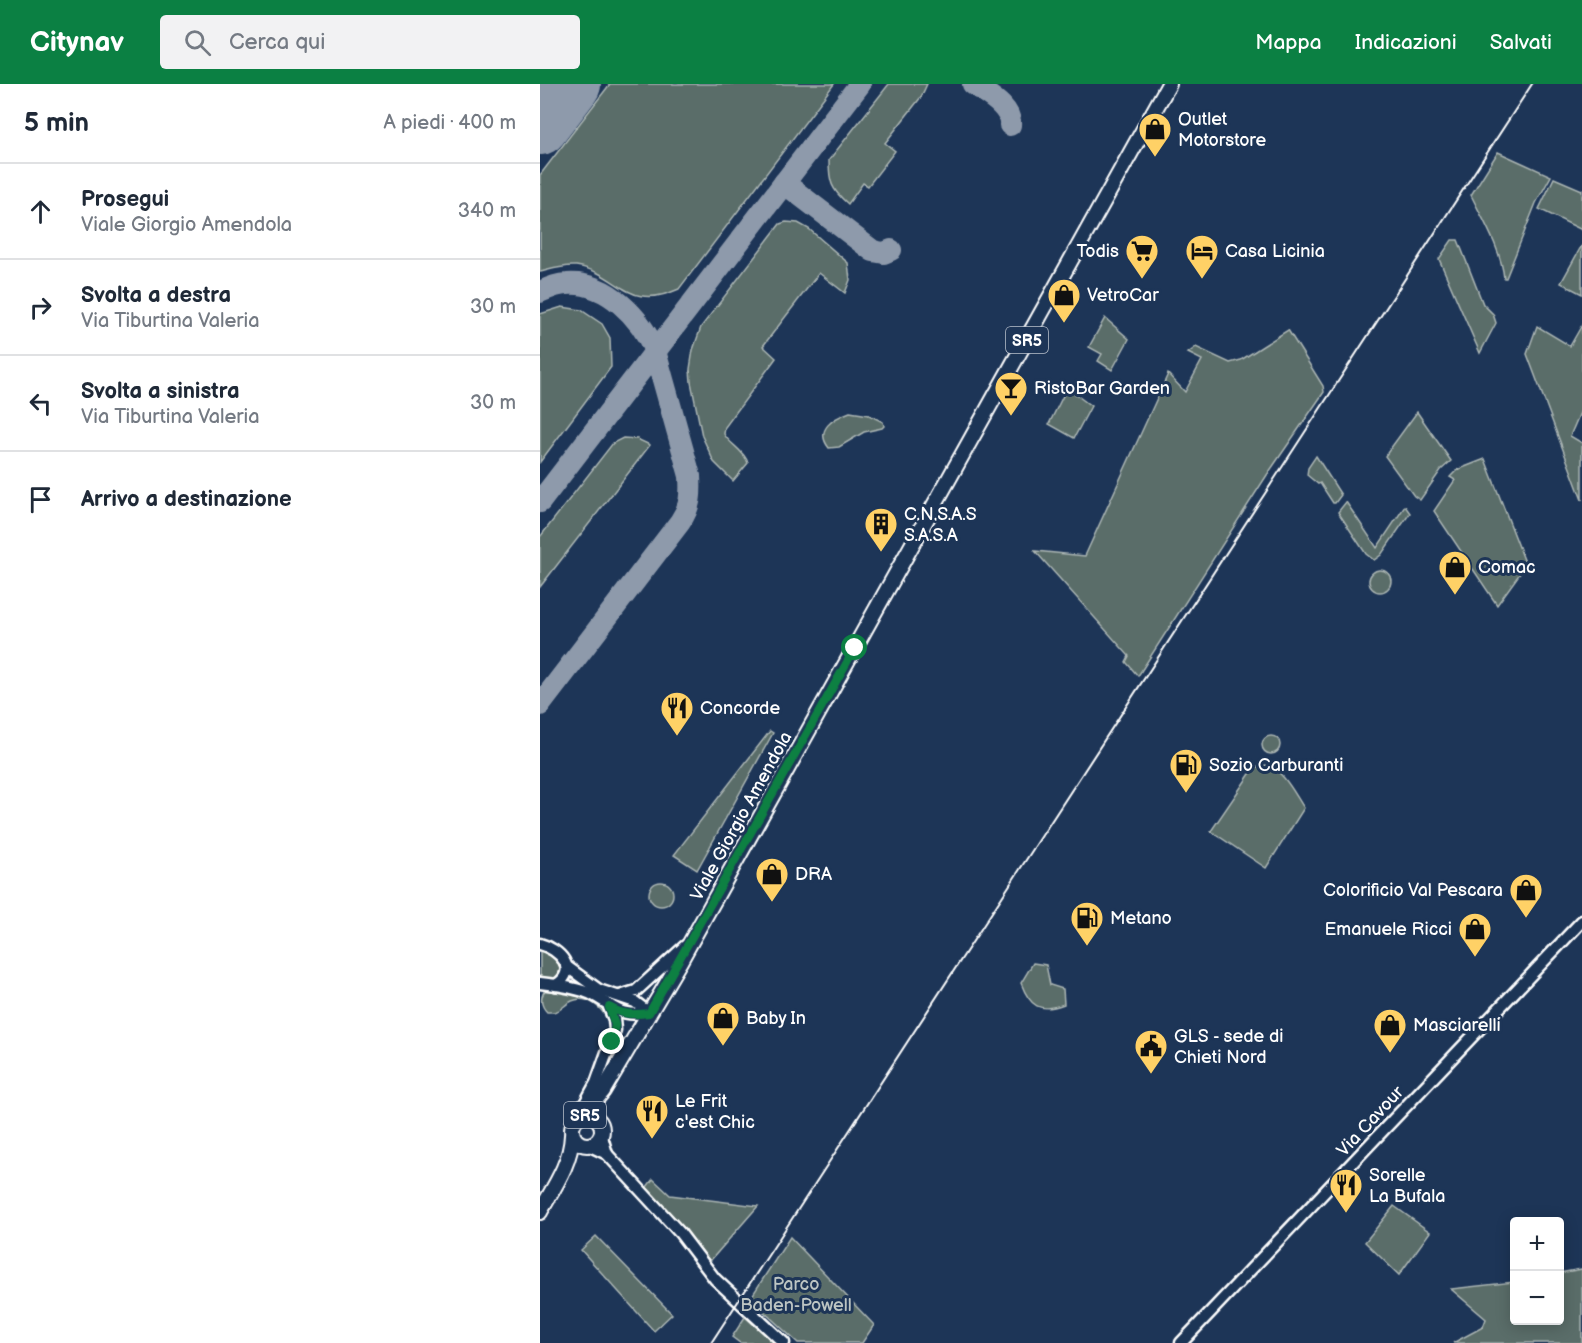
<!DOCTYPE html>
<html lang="it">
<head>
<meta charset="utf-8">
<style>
  :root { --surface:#fff; --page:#f2f2f3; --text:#1f2937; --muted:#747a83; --line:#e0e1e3; --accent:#0b8043 }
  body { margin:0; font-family:"Balsamiq Sans",sans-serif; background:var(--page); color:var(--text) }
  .controls { position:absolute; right:18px; bottom:18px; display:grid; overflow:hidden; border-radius:6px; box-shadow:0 3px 15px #0003 }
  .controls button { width:54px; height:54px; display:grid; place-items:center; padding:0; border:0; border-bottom:2px solid var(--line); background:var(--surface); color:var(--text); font:30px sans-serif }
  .stop { position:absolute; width:18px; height:18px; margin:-14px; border:4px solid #0b8043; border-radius:50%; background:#fff }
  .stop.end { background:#0b8043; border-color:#fff; box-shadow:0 2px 6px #0008 }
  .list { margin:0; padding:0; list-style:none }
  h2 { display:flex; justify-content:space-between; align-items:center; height:78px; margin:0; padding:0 24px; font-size:26px }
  h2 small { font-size:20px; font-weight:400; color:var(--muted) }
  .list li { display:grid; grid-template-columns:39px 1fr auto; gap:18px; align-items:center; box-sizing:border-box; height:96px; padding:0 24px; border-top:2px solid var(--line) }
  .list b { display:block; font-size:22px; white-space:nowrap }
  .list p { margin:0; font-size:20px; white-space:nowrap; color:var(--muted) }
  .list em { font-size:20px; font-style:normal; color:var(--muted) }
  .icon { flex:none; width:33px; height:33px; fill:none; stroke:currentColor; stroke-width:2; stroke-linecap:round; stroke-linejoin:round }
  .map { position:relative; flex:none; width:1042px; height:1259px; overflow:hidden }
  header { display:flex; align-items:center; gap:36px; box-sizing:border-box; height:84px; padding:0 30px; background:var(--accent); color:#fff }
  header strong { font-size:28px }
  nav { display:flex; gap:33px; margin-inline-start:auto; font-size:21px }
  .search { width:420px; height:54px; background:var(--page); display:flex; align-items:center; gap:15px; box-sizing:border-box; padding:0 21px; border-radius:6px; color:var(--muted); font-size:22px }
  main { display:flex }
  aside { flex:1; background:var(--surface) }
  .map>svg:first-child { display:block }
  .green { fill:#5a6d69; stroke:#acb6b4; stroke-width:1.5 }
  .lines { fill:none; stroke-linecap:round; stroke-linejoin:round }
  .taxiway { stroke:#8e9aab; stroke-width:22 }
  .runway { stroke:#8e9aab; stroke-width:56 }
  .minor-casing { stroke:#fff; stroke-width:15 }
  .major-casing { stroke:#fff; stroke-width:18 }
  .minor { stroke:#1d3557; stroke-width:10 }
  .major { stroke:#1d3557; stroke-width:14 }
  .rail { stroke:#fff; stroke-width:2 }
  .route { stroke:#0b8043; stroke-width:8 }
  .labels { text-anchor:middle; stroke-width:6; stroke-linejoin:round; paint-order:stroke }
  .shield { fill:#1d3557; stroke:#bbc2cd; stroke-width:1.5 }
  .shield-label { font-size:16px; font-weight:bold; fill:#fff }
  .poi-label { font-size:18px; fill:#fff; stroke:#1d3557; text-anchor:start }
  .street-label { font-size:18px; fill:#fff; stroke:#1d3557 }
  .park-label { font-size:18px; fill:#bdc5c3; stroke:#1d3557 }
</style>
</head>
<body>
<header>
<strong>Citynav</strong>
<div class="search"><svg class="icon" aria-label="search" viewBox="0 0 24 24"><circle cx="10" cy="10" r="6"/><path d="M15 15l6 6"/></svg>Cerca qui</div>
<nav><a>Mappa</a><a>Indicazioni</a><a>Salvati</a></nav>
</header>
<main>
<aside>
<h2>5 min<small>A piedi · 400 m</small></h2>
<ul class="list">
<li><svg class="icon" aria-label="ahead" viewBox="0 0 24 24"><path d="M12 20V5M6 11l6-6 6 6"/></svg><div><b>Prosegui</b><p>Viale Giorgio Amendola</p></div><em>340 m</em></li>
<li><svg class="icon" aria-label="right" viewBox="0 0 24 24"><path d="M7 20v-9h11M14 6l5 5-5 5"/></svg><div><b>Svolta a destra</b><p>Via Tiburtina Valeria</p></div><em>30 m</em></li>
<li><svg class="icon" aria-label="left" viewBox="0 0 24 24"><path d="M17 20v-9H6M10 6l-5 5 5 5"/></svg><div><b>Svolta a sinistra</b><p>Via Tiburtina Valeria</p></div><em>30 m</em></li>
<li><svg class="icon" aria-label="arrive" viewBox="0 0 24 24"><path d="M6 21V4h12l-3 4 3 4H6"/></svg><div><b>Arrivo a destinazione</b></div></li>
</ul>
</aside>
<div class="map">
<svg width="1042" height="1259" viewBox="0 0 1042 1259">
  <rect width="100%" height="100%" fill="#1d3557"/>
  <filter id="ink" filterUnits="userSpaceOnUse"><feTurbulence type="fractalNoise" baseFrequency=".0167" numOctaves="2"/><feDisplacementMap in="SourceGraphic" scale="12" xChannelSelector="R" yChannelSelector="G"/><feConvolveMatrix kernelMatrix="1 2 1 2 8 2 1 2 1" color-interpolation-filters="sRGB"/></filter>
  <g filter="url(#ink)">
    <!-- green -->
    <g class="green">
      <path d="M70,0H294L139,205C85,229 81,189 36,182C24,181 12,185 0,188V91Z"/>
      <path d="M349,0H387L381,13L345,59L355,67L328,102L323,99L308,120C291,105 289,98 289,76Z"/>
      <path d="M958,68L1011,92L996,119L966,194H964C961,165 943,136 931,111Z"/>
      <polygon points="1014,94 1042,106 1042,146 999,125"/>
      <path d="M246,138L258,139L269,145L308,179L310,196L305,209L279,189L223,262L236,274L185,343L184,350C190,361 204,366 208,379L193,397L174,378L162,352L151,298L150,285L153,266L161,243L240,140Z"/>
      <polygon points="912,156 918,156 943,220 953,230 956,239 940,269 899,175"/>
      <polygon points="1042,161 1042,210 1021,199"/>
      <polygon points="22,223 41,226 62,240 70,254 71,283 0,378 0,230"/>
      <polygon points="565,234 589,255 572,286 558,277 562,270 549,263"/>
      <polygon points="1042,241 1042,324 1030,352 1042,359 1042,416 987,270 997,242 1030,262"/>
      <polygon points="748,246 783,302 784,308 727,391 598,592 586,578 589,572 495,467 545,472 628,290 645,308 662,276 648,269 656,263 690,279 701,276"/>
      <polygon points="527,304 551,322 534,354 509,340"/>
      <path d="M310,328L329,331L343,338L344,342L342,344L324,348L299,363L289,364C274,345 294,334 310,328Z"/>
      <polygon points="877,328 911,377 901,386 880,416 874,412 845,372"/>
      <polygon points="83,354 97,355 110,361 0,503 0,453 73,359"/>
      <polygon points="776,372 801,411 795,419 793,419 780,399 778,400 767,391 768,384"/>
      <polygon points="945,375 986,481 957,521 894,427 915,396 910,393 917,386"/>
      <polygon points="806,418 837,464 865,422 870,429 841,471 834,476 826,470 798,428"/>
      <circle cx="840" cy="497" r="11"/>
      <polygon points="230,647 233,649 157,786 134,771"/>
      <circle cx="731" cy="661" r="9"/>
      <path d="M725,681C743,685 754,709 764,724L726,784L671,747L714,684Z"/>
      <circle cx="121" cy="810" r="12"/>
      <path d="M0,867C14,869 26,880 16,894L9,895L0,893Z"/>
      <path d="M493,879L506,881L510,901L523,905L524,920C500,929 490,923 481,899Z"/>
      <path d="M5,906L52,915L60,921L69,935L67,936C62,923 47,911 32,917C21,922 22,929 7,928C0,921 0,914 5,906Z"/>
      <polygon points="113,1095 130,1111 218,1122 170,1177 106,1104"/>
      <polygon points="854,1122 890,1148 859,1191 825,1158"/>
      <polygon points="56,1152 132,1230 114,1247 41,1166"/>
      <polygon points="250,1153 334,1241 322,1259 258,1259 210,1215"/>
      <polygon points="1042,1185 1042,1259 913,1259 943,1243 946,1235 911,1205 974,1198 975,1236 1020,1236 1020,1189"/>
      <polygon points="205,1233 234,1259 200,1259 192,1253"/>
    </g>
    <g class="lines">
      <!-- taxiway -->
      <g class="taxiway">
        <path d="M433,0C446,10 472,23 470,41"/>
        <polyline points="244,99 333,167 344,169 351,166"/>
        <path d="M0,208C9,204 17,200 27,200C67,197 101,234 115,267L150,392C151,410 151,422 140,438L0,621"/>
        <polyline points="0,418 320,0"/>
      </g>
      <!-- runway -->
      <polyline class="runway" points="0,43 33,0"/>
      <!-- minor casing -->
      <g class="minor-casing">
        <g id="minor">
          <path d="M0,860C19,865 40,886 16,901L0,899"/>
          <polyline points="26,882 59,906 95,918 109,929"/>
          <path d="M16,901C27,903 39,905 49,909C76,922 75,933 109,929"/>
          <polyline points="80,912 96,907 145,862"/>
          <polyline points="37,1034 56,999 75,946 74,935 69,923"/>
          <polyline points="61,1049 67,1070"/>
          <polyline points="48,1061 67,1070 140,1149 175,1195 244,1259"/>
          <polyline points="641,1259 1042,837"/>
        </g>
      </g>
      <!-- major casing -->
      <g class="major-casing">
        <g id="major">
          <polyline points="43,1031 63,1007 139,879 629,0"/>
          <circle cx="47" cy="1046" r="15"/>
          <path d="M0,1128C14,1103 31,1079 32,1051"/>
        </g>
      </g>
      <!-- minor -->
      <use href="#minor" class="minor"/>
      <!-- major -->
      <use href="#major" class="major"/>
      <!-- rail -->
      <polyline class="rail" points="171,1259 992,0"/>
    </g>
  </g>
  <g class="lines" filter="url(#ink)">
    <!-- route -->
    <path class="route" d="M72,958L75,941L69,923C83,931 94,931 109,929L315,564"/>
  </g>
  <!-- icons -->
  <defs>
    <g id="shop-pin" transform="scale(1.725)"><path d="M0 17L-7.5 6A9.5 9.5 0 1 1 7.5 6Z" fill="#ffd166" stroke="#1d3557"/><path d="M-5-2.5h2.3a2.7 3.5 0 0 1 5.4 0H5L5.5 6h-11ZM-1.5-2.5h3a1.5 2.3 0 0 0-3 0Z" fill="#111"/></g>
    <g id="supermarket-pin" transform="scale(1.725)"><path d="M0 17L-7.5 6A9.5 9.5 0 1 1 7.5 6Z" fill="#ffd166" stroke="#1d3557"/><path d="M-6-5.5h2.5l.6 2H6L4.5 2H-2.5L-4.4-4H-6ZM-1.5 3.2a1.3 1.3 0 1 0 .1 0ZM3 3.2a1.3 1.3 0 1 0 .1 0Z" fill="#111"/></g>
    <g id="hotel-pin" transform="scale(1.725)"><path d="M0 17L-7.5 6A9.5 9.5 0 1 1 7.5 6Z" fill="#ffd166" stroke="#1d3557"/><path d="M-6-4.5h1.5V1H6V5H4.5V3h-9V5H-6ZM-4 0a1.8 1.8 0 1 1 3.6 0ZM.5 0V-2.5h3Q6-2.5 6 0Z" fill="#111"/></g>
    <g id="bar-pin" transform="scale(1.725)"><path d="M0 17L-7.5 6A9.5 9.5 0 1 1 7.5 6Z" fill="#ffd166" stroke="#1d3557"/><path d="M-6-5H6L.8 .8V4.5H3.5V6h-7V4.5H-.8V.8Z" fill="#111"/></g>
    <g id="building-pin" transform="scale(1.725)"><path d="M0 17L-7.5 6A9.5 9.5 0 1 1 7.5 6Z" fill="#ffd166" stroke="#1d3557"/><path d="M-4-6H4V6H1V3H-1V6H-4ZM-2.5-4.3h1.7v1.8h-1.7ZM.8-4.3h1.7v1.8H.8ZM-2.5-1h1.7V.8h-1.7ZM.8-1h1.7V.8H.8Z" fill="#111"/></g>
    <g id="restaurant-pin" transform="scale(1.725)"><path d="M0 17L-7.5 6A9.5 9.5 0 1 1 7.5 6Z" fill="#ffd166" stroke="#1d3557"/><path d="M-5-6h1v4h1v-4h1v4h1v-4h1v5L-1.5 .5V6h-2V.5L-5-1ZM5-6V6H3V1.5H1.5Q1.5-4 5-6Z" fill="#111"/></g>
    <g id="fuel-pin" transform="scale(1.725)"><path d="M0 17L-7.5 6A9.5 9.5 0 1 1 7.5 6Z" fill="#ffd166" stroke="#1d3557"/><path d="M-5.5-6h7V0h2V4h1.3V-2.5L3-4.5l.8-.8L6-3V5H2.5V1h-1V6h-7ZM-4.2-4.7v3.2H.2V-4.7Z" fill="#111"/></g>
    <g id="civic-pin" transform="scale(1.725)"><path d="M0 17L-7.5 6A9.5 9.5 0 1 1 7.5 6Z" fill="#ffd166" stroke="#1d3557"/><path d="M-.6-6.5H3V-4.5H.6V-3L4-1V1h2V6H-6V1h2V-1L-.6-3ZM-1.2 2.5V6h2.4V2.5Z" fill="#111"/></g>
  </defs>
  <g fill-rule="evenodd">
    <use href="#shop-pin" x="615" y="45"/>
    <use href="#supermarket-pin" x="602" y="167"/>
    <use href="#hotel-pin" x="662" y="167"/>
    <use href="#shop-pin" x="524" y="211"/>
    <use href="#bar-pin" x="471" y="304"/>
    <use href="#building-pin" x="341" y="440"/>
    <use href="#shop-pin" x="915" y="483"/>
    <use href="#restaurant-pin" x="137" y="624"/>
    <use href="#fuel-pin" x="646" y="681"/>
    <use href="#shop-pin" x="232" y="790"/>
    <use href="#shop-pin" x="986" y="806"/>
    <use href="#fuel-pin" x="547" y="834"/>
    <use href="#shop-pin" x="935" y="845"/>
    <use href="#shop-pin" x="183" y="934"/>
    <use href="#shop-pin" x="850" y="941"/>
    <use href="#civic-pin" x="611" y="962"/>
    <use href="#restaurant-pin" x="112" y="1027"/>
    <use href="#restaurant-pin" x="806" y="1101"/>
  </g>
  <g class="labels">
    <!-- shield labels -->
    <g class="shield">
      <rect x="466" y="243" width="42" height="26" rx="4.5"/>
      <rect x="24" y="1018" width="42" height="26" rx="4.5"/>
    </g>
    <g class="shield-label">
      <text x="487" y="262">SR5</text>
      <text x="45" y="1037">SR5</text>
    </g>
    <!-- poi labels -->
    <g class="poi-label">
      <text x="638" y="41">Outlet<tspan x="638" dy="21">Motorstore</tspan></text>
      <text x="579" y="173" text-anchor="end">Todis</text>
      <text x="685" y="173">Casa Licinia</text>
      <text x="547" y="217">VetroCar</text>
      <text x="494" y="310">RistoBar Garden</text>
      <text x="364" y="436">C.N.S.A.S<tspan x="364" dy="21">S.A.S.A</tspan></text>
      <text x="938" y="489">Comac</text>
      <text x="160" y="630">Concorde</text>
      <text x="669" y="687">Sozio Carburanti</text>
      <text x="255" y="796">DRA</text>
      <text x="963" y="812" text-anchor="end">Colorificio Val Pescara</text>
      <text x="570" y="840">Metano</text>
      <text x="912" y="851" text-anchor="end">Emanuele Ricci</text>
      <text x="206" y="940">Baby In</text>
      <text x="873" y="947">Masciarelli</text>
      <text x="634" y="958">GLS - sede di<tspan x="634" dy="21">Chieti Nord</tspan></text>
      <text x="135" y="1023">Le Frit<tspan x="135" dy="21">c'est Chic</tspan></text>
      <text x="829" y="1097">Sorelle<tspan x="829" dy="21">La Bufala</tspan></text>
    </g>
    <!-- street labels -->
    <g class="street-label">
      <text transform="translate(201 732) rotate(-61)" y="6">Viale Giorgio Amendola</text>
      <text transform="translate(830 1037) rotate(-47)" y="6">Via Cavour</text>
    </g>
    <!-- park labels -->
    <g class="park-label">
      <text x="256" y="1206">Parco<tspan x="256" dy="21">Baden-Powell</tspan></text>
    </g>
  </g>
</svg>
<div class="controls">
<button>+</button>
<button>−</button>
</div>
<div class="stop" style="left:315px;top:564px"></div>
<div class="stop end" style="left:72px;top:958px"></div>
</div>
</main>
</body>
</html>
